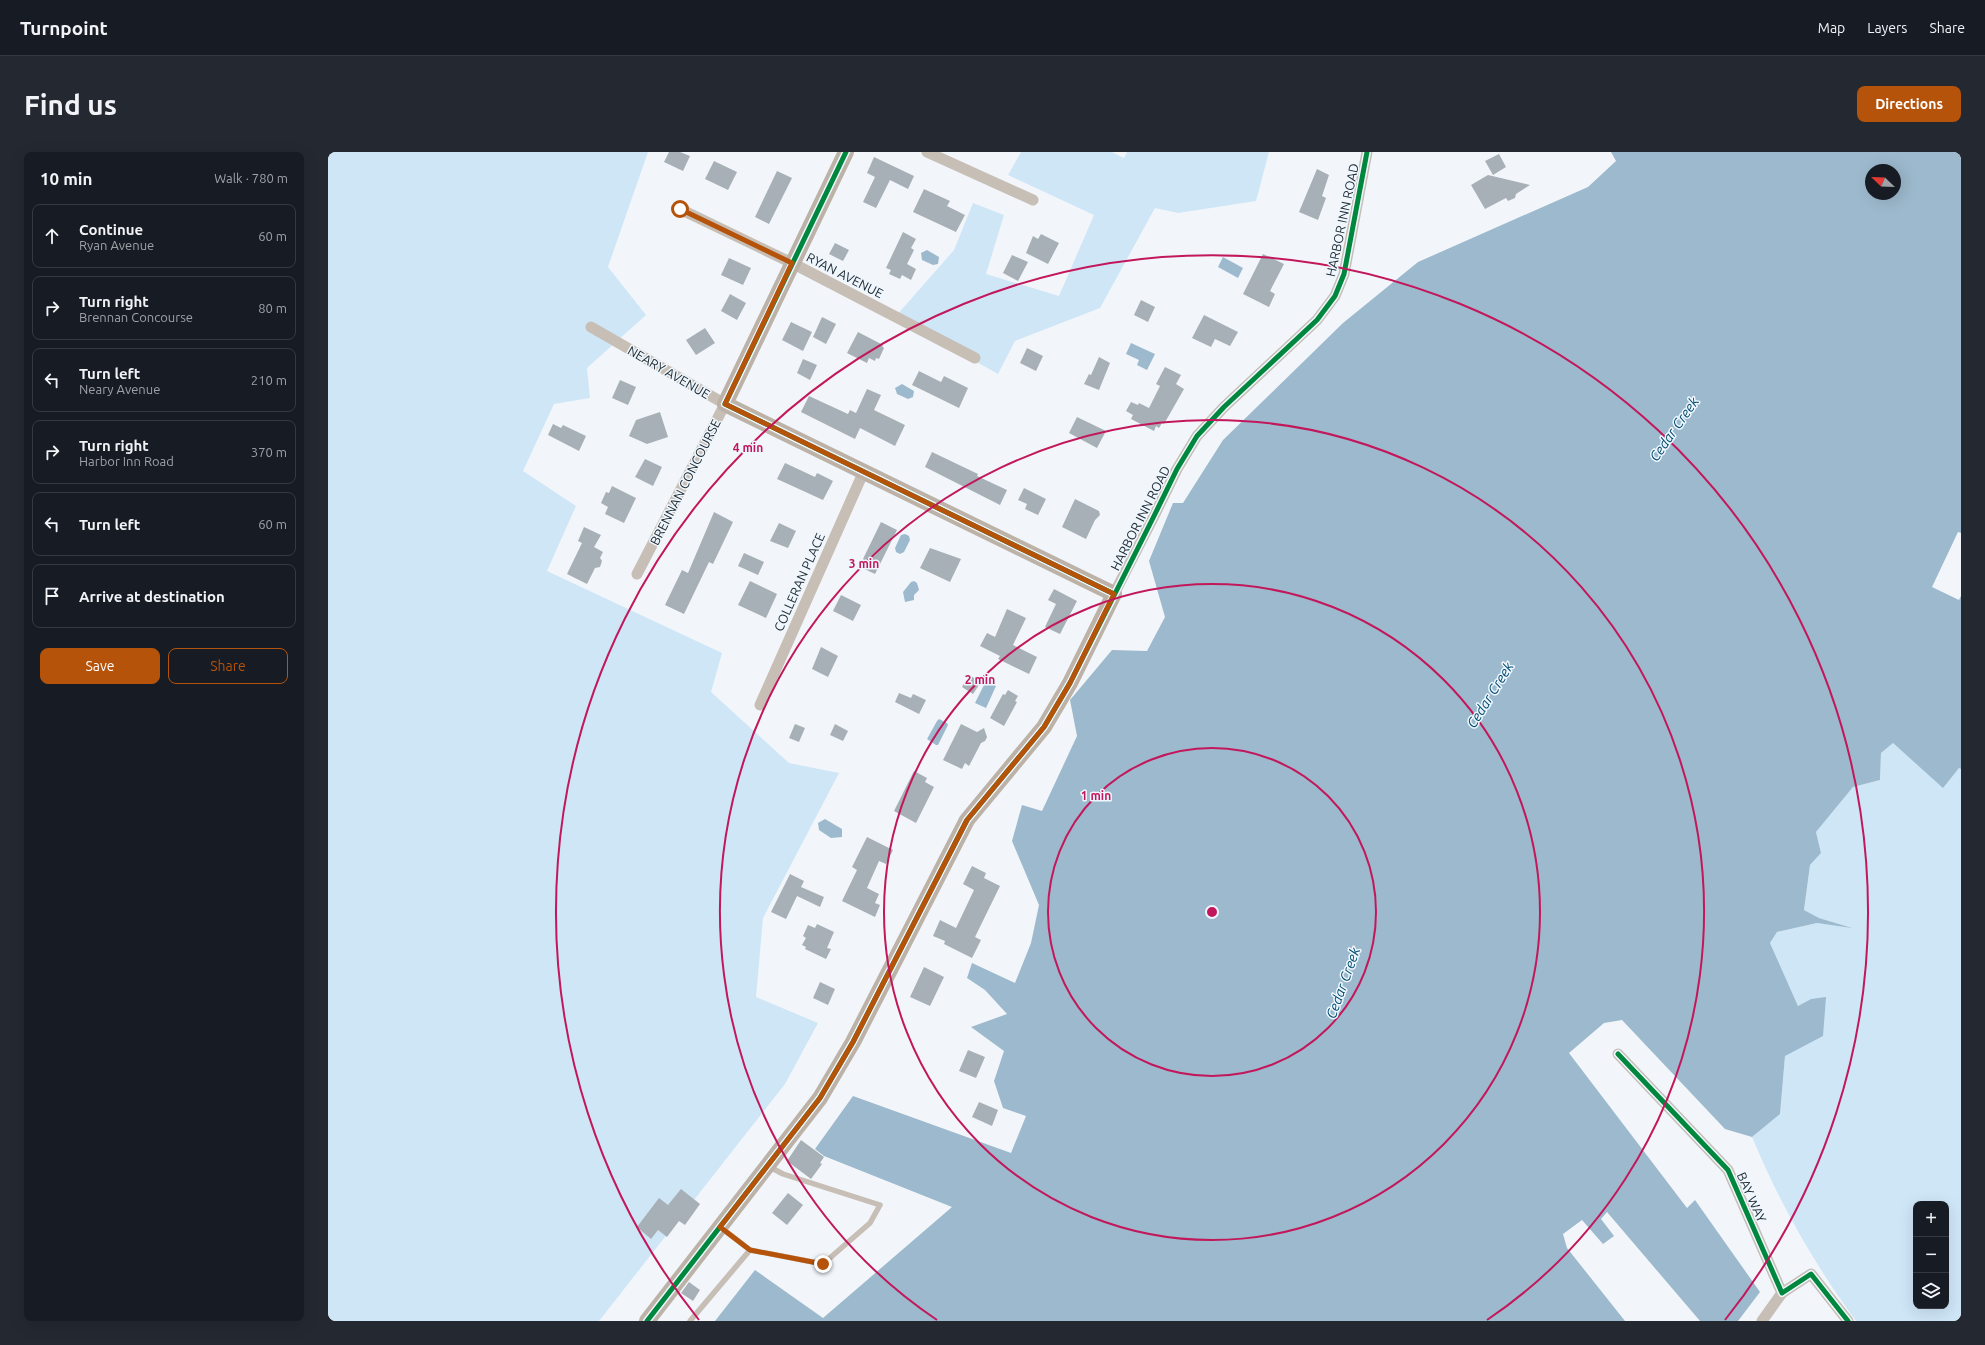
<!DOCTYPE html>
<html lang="en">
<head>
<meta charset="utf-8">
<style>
  :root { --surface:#171b24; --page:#242831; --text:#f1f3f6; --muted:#9ea1a6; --line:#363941; --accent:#b45309 }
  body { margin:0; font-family:Ubuntu,sans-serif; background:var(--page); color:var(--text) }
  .controls { position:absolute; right:12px; bottom:12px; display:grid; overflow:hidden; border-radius:8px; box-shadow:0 4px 16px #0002 }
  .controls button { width:36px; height:36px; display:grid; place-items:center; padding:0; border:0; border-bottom:1px solid var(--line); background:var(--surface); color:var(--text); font:20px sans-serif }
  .compass { position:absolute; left:1537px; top:12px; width:36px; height:36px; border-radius:50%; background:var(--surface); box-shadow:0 4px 16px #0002; rotate:293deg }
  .stop { position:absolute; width:12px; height:12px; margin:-9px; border:3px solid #b45309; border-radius:50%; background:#fff }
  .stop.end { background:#b45309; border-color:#fff; box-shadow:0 1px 4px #0008 }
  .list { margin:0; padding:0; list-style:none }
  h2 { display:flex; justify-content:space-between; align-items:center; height:52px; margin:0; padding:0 16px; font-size:17px }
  h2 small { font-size:13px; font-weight:400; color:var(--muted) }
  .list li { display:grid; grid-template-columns:26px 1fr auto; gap:12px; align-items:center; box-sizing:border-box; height:64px; margin:0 8px 8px; padding:0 8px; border:1px solid var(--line); border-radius:8px }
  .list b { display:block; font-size:15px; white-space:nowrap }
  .list p { margin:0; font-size:13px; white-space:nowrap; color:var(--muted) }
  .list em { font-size:13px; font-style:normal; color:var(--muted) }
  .actions { display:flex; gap:8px; padding:12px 16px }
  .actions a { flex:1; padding:9px 0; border:1px solid var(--accent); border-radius:8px; text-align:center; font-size:14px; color:var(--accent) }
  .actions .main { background:var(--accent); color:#fff }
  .icon { flex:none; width:22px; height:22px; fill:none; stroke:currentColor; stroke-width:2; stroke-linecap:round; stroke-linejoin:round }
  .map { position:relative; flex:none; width:1633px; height:1169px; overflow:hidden; border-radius:8px }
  header { display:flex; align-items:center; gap:24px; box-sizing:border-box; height:56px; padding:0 20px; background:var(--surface); border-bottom:1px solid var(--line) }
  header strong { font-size:19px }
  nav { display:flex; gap:22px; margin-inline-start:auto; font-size:14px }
  .intro { display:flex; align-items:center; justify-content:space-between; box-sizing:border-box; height:96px; padding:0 24px }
  h1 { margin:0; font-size:28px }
  .button { padding:10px 18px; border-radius:8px; background:var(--accent); color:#fff; font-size:14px; font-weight:700 }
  main { display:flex; gap:24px; padding:0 24px }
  aside { flex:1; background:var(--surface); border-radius:8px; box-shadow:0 4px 16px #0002 }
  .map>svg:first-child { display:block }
  .green { fill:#cfe6f7; fill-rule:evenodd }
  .water { fill:#9db9cd; fill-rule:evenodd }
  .building { fill:#a7b0b6 }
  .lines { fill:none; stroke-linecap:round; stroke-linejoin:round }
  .lane { stroke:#c7beb6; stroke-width:5.5 }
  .street { stroke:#c7beb6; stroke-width:11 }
  .secondary { stroke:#bdb2a8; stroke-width:16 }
  .cycleway-casing { stroke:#eef7fe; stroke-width:8 }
  .cycleway { stroke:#00873e; stroke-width:5 }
  .route { stroke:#b45309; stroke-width:5 }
  .ring { fill:none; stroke:#c2185b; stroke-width:2 }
  .labels { text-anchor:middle; stroke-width:3; stroke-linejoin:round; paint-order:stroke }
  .street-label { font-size:13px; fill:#242d34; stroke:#eef7fe }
  .water-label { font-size:14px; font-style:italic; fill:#004a6f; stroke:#eef7fe }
  .centre { fill:#c2185b; stroke:#eef7fe; stroke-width:2 }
  .ring-label { font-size:12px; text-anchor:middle; font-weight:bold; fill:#c2185b; stroke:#eef7fe; stroke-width:3; stroke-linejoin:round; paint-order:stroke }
</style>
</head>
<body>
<header>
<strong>Turnpoint</strong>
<nav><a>Map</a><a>Layers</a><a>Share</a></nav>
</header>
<div class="intro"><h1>Find us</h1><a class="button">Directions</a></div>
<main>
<aside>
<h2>10 min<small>Walk · 780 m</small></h2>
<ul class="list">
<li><svg class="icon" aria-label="ahead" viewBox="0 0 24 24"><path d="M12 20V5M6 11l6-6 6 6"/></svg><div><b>Continue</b><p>Ryan Avenue</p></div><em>60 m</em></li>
<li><svg class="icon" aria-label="right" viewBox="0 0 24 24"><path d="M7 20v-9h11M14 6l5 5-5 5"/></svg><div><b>Turn right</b><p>Brennan Concourse</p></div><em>80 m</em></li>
<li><svg class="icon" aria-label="left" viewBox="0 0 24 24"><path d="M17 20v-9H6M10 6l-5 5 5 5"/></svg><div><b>Turn left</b><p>Neary Avenue</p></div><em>210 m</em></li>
<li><svg class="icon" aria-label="right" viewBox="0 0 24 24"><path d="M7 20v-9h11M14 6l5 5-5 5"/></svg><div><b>Turn right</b><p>Harbor Inn Road</p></div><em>370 m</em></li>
<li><svg class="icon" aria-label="left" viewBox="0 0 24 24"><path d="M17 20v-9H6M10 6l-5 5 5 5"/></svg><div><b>Turn left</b></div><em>60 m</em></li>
<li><svg class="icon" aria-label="arrive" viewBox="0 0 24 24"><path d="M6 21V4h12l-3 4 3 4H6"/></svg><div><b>Arrive at destination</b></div></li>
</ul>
<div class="actions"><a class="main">Save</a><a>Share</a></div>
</aside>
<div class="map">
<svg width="1633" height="1169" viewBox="0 0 1633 1169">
  <rect width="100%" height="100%" fill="#f2f6fa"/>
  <!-- green -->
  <g class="green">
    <polygon points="0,0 320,0 280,115 318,163 259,216 262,246 226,252 195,319 248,354 219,419 394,501 383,540 461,611 511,621 435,766 428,845 490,871 457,932 271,1169 0,1169"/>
    <polygon points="693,0 784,0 796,6 799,0 941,0 928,49 850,61 827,56 772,156 687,189 670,222 568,164 626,98 645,51 676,63 658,122 731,144 766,63 680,23"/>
    <path d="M1565,591L1615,635L1631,616L1633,617V1169H1528C1486,1112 1451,1050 1424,985L1452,962L1457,904L1483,847L1470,854L1442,791L1449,780L1489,771L1520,775L1491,766L1476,758L1482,713L1493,701L1488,680L1525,635L1552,628L1553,601ZM1588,1052H1618V1154H1588Z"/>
  </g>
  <!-- water -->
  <g class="water">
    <path d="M1283,0H1633V381L1630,380L1604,435L1631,448L1633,444V617L1631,616L1615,636L1565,591L1553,601L1552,628L1525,635L1488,680L1493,701L1482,713L1476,758L1491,766L1524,776L1489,771L1449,780L1442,791L1470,854L1483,847L1498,845L1495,884L1457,904L1452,962L1424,985L1397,977L1294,868L1276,871L1241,901L1359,1056L1367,1048L1432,1140L1410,1169H1372L1279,1060L1273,1067L1286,1084L1275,1092L1254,1068L1235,1082L1239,1096L1297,1169H387L427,1118L495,1166L624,1055L496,1004L487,997L525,944L683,1001L698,964L675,956L666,929L676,899L643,875L679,862L657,838L639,826L644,811L687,831L703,791L711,753L684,689L694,653L714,659L749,584L742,548L784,498L819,499L837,465L821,409L845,351H855L895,288L1015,171L1090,110L1260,35L1288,9ZM1543,18H1567V42H1543Z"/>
    <polygon points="599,98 611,105 610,112 605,113 594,108 593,101"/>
    <polygon points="895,105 915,116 910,126 890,115"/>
    <polygon points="803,191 827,202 819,218 809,213 811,208 798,202"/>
    <polygon points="574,232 586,239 585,245 580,247 569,242 567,236"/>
    <polygon points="577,382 581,384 582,388 576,400 572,402 568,400 567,396 573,383"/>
    <polygon points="586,429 589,431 591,438 586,443 586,448 577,450 575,440 583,430"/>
    <polygon points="658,529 668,534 658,556 647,551"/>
    <polygon points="611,567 619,571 620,573 610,593 608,593 599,587 609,569"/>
    <polygon points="497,667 514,677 514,685 503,686 491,678 490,671"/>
  </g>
  <!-- building -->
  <g class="building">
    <polygon points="341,0 352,0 362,4 355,19 336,10"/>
    <polygon points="1171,2 1178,15 1165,23 1157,9"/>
    <polygon points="546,5 586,24 580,37 562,28 548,56 535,50 547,25 539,21"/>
    <polygon points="386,9 409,20 400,38 377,27"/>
    <polygon points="989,17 1001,23 994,44 998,46 990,68 971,60"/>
    <polygon points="449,19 464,26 441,72 427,65"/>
    <polygon points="1160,23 1202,33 1188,42 1187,46 1180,49 1178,46 1157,57 1143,33"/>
    <polygon points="596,37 622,49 619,54 637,63 628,80 585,60"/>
    <polygon points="575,80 588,87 583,96 586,98 579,112 588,117 583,128 574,123 572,127 561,122 563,118 558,116"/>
    <polygon points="713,82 731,91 720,112 698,101 705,84 710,87"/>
    <polygon points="507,91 521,98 515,109 501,102"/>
    <polygon points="935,102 956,112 942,139 947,142 941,155 915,142"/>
    <polygon points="684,103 700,110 690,129 675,121"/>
    <polygon points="401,106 423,116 415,133 393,123"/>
    <polygon points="402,142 418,151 409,168 393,159"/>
    <polygon points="813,148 827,155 820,170 806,163"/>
    <polygon points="876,163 910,180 902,194 887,187 883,195 864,186"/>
    <polygon points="494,165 508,172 498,192 485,185"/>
    <polygon points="463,170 484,180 475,199 454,188"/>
    <polygon points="377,176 387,191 368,203 358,188"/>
    <polygon points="530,180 555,193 554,194 556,196 551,207 548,206 547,209 541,206 539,211 519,201"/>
    <polygon points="699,196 715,204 708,219 692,211"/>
    <polygon points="771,205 782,211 771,238 756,232 761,222 763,223"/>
    <polygon points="475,207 489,213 482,228 469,221"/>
    <polygon points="837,215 853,223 848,232 856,237 836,272 834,271 831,276 828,274 826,279 803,267 805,263 798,259 803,250 810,253 811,251 821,256 832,234 828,232"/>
    <polygon points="591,219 613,230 616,224 640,236 631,256 584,233"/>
    <polygon points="292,228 308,235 300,253 284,246"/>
    <polygon points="539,237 553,243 546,258 577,273 567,294 532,276 527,287 473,260 481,244 520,262 522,258 528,261"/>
    <polygon points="332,260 340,285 319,292 301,284 308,268"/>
    <polygon points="749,265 778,279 769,296 741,281"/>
    <polygon points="225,272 233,276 235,273 258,284 251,299 220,283"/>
    <polygon points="604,300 650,322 649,324 679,338 672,353 597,315"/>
    <polygon points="317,307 334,315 325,334 307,325"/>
    <polygon points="457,311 487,325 489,321 505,329 495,348 449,327"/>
    <polygon points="284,334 308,346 296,371 277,362 280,355 273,351 278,340 281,341"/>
    <polygon points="696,336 718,347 710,363 697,357 699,352 690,348"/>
    <polygon points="747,347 771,359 772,363 767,368 758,387 734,375"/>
    <polygon points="386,360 405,370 385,412 381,410 356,462 337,453 354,418 360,421"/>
    <polygon points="553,370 569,378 547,422 532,415 536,408 535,407"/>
    <polygon points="451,371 468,379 460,396 442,389"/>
    <polygon points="256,375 273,383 266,395 275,400 272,406 274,409 272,415 267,416 259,432 239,422 254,391 250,389"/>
    <polygon points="602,396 633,407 622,430 592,416"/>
    <polygon points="416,401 436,410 430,423 410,414"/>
    <polygon points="422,429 449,442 438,466 410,453"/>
    <polygon points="726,437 749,449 732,482 717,475 728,452 720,448"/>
    <polygon points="513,443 533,453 525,469 505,459"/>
    <polygon points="679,457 698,466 685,493 709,505 701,522 670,507 672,504 652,494 659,481 667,485"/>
    <polygon points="493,495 510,504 500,525 484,517"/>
    <polygon points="641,523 653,530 645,542 634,535"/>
    <polygon points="680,538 690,544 687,549 689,550 676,574 662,566 675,542 677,543"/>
    <polygon points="571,541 583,546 585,542 598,548 591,562 567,550"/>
    <polygon points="467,572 477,576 471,590 461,586"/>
    <polygon points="507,572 520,579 515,589 502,583"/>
    <polygon points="633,572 649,580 656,576 659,585 657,589 653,591 641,614 637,611 634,617 615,608"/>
    <polygon points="586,619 599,626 597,630 606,635 588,671 566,659"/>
    <polygon points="539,685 565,698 558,712 551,709 539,736 551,742 547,751 552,753 547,765 514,749 529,718 524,715"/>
    <polygon points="644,714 658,721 656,726 672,734 647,785 653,788 644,806 616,792 617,789 605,784 612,768 628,776 646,738 635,732"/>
    <polygon points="462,722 476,729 473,735 496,745 492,755 469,744 458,767 443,760"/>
    <polygon points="489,772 506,780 499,796 503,797 498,807 477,797 478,795 474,793 478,786 475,784 480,773 487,776"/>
    <polygon points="596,815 616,825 602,854 582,845"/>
    <polygon points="492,830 507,837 500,853 485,846"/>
    <polygon points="640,898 657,905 648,926 631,919"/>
    <polygon points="651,950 670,958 664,974 644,965"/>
    <polygon points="473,988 496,1005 492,1011 494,1012 483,1027 459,1009"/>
    <polygon points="353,1037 372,1052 357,1073 351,1069 339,1085 330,1078 323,1087 309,1075 331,1046 340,1053"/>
    <polygon points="460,1041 475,1053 459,1073 444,1061"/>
    <polygon points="361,1130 372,1138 365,1149 353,1141"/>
  </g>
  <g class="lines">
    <!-- lane -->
    <g class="lane">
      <polyline points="422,1098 495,1112 542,1071 552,1053 455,1022 440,1014"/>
      <polyline points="362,1169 422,1098 392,1075"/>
    </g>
    <!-- street -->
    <g class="street">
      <polyline points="599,0 705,48"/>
      <polyline points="352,57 464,111 647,206"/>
      <polyline points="263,175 397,252 309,422"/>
      <polyline points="786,442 826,364 849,317 869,284 896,255 989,168 1007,144 1016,122 1039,0"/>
      <polyline points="432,553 536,319"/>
      <polyline points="1290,902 1400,1018 1454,1141 1483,1122 1520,1169"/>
      <polyline points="1434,1169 1454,1141"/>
    </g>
    <!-- secondary -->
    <polyline class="secondary" points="319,1169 492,946 525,890 639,668 716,575 742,531 786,442 397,252 518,0"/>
    <!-- cycleway casing -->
    <g class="cycleway-casing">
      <g id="cycleway">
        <polyline points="518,0 397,252 786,442"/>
        <polyline points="1290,902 1400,1018 1454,1141 1483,1122 1520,1169"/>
        <polyline points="319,1169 492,946 525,890 639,668 716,575 742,531 826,364 849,317 869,284 896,255 989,168 1007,144 1016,122 1039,0"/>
      </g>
    </g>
    <!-- cycleway -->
    <use href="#cycleway" class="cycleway"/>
  </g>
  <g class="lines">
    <!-- route -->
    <polyline class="route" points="352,57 464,111 397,252 786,442 742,531 716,575 639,668 525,890 492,946 392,1075 422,1098 495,1112"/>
  </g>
  <!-- distance rings -->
  <g class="ring">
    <circle cx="884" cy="760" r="164"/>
    <circle cx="884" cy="760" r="328"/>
    <path d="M609 1168A492 492 0 1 1 1159 1168"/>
    <path d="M371 1168A656 656 0 1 1 1397 1168"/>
  </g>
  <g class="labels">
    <!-- street labels -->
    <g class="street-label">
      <text transform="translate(1014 68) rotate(-78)" y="5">HARBOR INN ROAD</text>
      <text transform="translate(517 123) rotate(27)" y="5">RYAN AVENUE</text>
      <text transform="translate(341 220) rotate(30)" y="5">NEARY AVENUE</text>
      <text transform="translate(357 330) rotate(-63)" y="5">BRENNAN CONCOURSE</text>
      <text transform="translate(812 366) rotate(-63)" y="5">HARBOR INN ROAD</text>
      <text transform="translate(471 430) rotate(-66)" y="5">COLLERAN PLACE</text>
      <text transform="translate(1424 1045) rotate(66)" y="5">BAY WAY</text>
    </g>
    <!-- water labels -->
    <g class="water-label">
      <text transform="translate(1346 277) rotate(-55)" y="5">Cedar Creek</text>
      <text transform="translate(1162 543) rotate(-58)" y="5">Cedar Creek</text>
      <text transform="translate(1015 831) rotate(-70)" y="5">Cedar Creek</text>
    </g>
  </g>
  <circle cx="884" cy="760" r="6" class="centre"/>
  <g class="ring-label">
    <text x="420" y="300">4 min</text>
    <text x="536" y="416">3 min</text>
    <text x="652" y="532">2 min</text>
    <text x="768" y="648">1 min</text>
  </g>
</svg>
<div class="controls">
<button>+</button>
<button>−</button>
<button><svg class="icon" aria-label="layers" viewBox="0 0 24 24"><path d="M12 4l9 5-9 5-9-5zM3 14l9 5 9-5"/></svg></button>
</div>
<svg class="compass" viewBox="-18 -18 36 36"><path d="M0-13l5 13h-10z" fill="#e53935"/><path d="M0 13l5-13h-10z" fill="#9ea1a6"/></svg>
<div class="stop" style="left:352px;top:57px"></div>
<div class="stop end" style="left:495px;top:1112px"></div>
</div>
</main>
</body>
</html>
